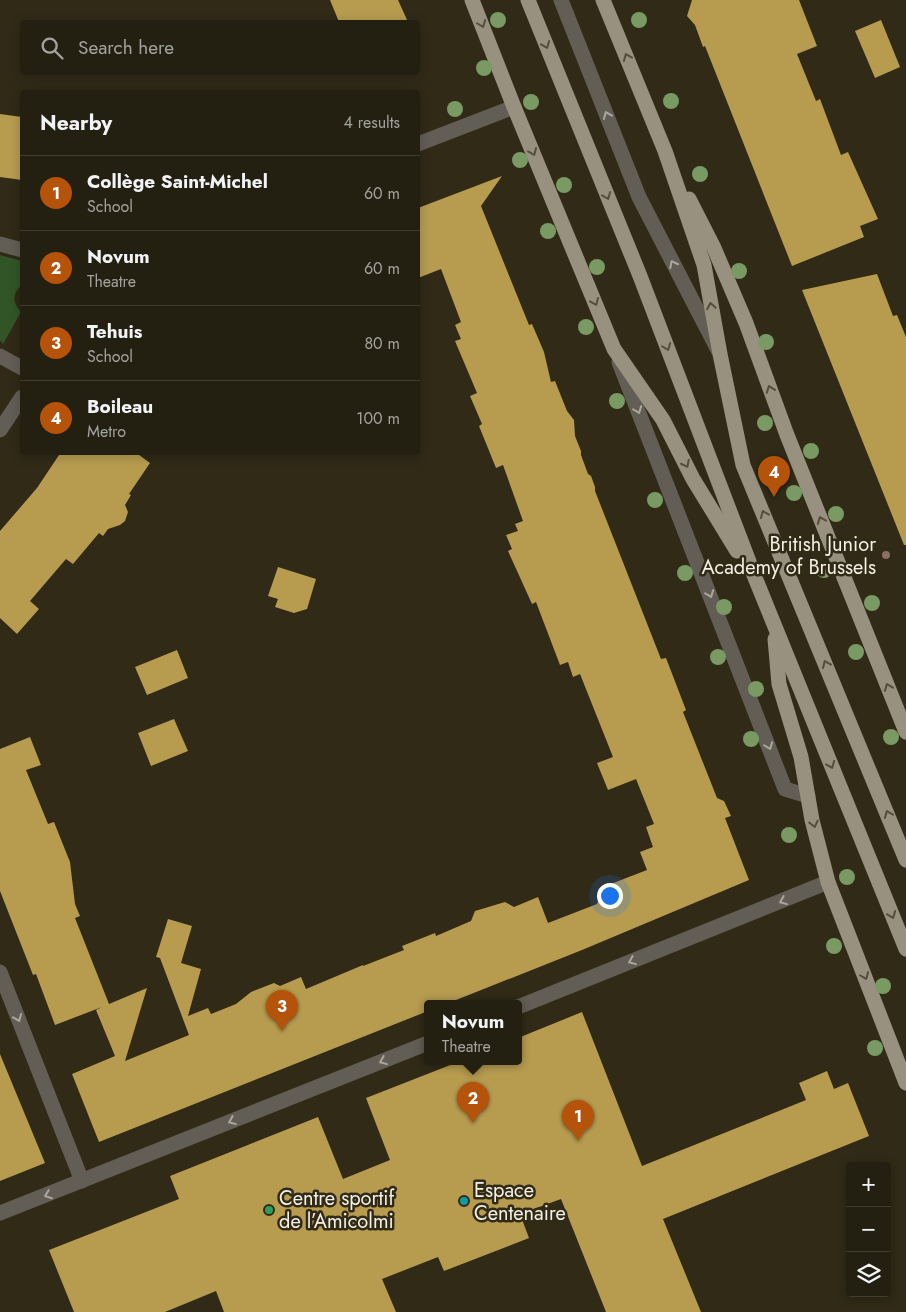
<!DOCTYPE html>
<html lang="en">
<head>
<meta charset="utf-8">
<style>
  :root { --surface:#242011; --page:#2c281a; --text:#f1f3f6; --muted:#a3a39f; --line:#413e31; --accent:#b45309 }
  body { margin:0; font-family:Jost,sans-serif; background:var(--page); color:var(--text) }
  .controls { position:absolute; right:15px; bottom:15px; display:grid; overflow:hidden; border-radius:5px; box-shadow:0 2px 12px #0003 }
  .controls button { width:45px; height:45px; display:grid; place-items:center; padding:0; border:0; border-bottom:1px solid var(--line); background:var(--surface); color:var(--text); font:25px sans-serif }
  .you { position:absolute; left:609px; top:895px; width:18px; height:18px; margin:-12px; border:4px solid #fff; border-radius:50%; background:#1a73e8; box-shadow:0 0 0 8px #1a73e833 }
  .badge { display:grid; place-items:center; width:32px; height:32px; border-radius:50%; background:var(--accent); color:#fff; font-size:16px; font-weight:700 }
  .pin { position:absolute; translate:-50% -41px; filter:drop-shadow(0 1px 2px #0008) }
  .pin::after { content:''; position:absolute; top:26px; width:18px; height:15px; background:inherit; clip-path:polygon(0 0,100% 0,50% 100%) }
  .popup { position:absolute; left:424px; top:1000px; width:98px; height:65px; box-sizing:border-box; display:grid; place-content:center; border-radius:5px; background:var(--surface); filter:drop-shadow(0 1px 4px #0005); font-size:16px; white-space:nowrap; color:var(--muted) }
  .popup b { font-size:19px; color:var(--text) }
  .popup::after { content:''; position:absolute; left:50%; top:100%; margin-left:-10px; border:10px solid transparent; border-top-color:var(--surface) }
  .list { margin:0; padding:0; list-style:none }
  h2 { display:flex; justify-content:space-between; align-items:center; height:65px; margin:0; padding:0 20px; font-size:21px }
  h2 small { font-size:16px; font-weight:400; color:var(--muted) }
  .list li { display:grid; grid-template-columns:32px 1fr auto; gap:15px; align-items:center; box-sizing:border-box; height:75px; padding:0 20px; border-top:1px solid var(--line) }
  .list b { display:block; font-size:19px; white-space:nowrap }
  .list p { margin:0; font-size:16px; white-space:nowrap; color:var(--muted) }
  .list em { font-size:16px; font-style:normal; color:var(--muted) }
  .icon { flex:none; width:28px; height:28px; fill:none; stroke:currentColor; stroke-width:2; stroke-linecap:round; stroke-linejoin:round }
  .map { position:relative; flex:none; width:906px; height:1312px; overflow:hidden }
  .search { position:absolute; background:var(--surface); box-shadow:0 2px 12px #0003; left:20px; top:20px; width:400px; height:55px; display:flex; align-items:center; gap:12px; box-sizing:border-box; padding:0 18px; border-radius:5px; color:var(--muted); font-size:19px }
  .panel { position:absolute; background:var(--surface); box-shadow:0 2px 12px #0003; left:20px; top:90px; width:400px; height:365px; border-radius:5px }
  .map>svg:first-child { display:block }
  .green { fill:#325527 }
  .building { fill:#b79c50 }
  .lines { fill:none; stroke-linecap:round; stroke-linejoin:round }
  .minor { stroke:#625e55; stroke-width:15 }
  .major { stroke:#98917f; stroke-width:15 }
  .tree { fill:#799a63 }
  .oneway { stroke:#544e3b }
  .oneway2 { stroke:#aba79d }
  .education-dot { fill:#8d6e63; stroke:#302a17; stroke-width:2 }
  .culture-dot { fill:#0f9aa8; stroke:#302a17; stroke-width:2 }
  .leisure-dot { fill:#2e9e5b; stroke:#302a17; stroke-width:2 }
  .labels { text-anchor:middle; stroke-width:5; stroke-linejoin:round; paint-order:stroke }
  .poi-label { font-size:20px; fill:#f4f0e5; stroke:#302a17; text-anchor:start }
</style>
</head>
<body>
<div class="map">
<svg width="906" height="1312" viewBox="0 0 906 1312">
  <rect width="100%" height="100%" fill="#302a17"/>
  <!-- green -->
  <path class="green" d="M0,255L22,261V285C12,293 12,303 21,312L3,344L0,340Z"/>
  <!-- building -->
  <g class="building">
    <polygon points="330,0 398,0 408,22 339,22"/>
    <polygon points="692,0 799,0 817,46 797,54 816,101 820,99 841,155 848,152 878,219 860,226 864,237 792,266 705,46 703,47 695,25 687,16"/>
    <polygon points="881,20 900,67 875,78 855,31"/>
    <polygon points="0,114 22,117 22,180 0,177"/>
    <polygon points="502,176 481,206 529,325 532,324 544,352 551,382 555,381 567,411 574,420 575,436 581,451 581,455 588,474 591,476 595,487 595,491 661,659 666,658 686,710 683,712 717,798 724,801 731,816 725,818 749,880 582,950 446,1004 428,1004 428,1011 99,1142 72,1074 115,1056 96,1010 102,1007 55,1025 36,974 33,975 0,891 0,749 30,737 41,765 26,770 48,824 54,822 70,862 75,904 80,916 75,918 109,1004 147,988 125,1061 189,1035 160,958 156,957 168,919 192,926 181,963 201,969 188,1016 208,1008 211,1014 236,1004 251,992 274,983 280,986 301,977 306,989 363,965 363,966 404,950 402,946 435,933 436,936 471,921 475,911 505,902 514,907 538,897 548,923 597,904 603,887 647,870 640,852 653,847 646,827 654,824 636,779 608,790 597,763 613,757 580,674 573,677 568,662 560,665 536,602 532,604 508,551 512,549 506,535 518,531 515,524 523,521 503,465 496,468 479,426 482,424 470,396 477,393 455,341 461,339 455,325 461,322 441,269 418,278 418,208"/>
    <polygon points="877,274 893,316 897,315 906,337 906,545 904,545 802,290"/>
    <polygon points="61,452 135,452 150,463 129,494 131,495 125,505 128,512 125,521 120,525 108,529 103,536 99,533 73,564 66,559 30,601 39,609 17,634 0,618 0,531 37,488"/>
    <polygon points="278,567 316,579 307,609 294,613 275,607 278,599 268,596"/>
    <polygon points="177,650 188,678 147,695 135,667"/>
    <polygon points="174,719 188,751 151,766 138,733"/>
    <polygon points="582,1012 642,1166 806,1100 799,1083 827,1071 834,1089 848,1083 869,1136 663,1219 701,1312 606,1312 561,1199 520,1214 529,1238 444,1271 438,1257 382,1279 396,1312 224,1312 216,1291 165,1312 74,1312 49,1250 179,1199 170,1176 318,1117 343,1179 390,1160 366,1098 458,1062 518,1062 518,1038"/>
    <polygon points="0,1054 45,1163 0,1181"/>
  </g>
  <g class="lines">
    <!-- minor -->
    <g class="minor">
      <polyline points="561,0 639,197 718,350"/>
      <polyline points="418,144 514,107"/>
      <polyline points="0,244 22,250"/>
      <polyline points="0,356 22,368"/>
      <polyline points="619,362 785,789 808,796"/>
      <polyline points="0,430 22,397"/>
      <polyline points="0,972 82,1181"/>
      <polyline points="518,1007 828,882"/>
      <polyline points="0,1213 428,1043"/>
    </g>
    <!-- major -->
    <g class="major">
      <polyline points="472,0 514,107 614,349 663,420 693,479 737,551"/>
      <polyline points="528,0 640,276 756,580 906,949"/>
      <polyline points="603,0 665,151 704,265 720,354 743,465 906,860"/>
      <polyline points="689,199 714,248 746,323 787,435 906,732"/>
      <polyline points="775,639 779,684 801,757 812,820 828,882 906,1083"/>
    </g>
  </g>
  <!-- trees -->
  <g class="tree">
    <circle cx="498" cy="20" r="8"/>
    <circle cx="639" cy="20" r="8"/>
    <circle cx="484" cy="68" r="8"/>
    <circle cx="671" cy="101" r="8"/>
    <circle cx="531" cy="102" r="8"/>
    <circle cx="455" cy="109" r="8"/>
    <circle cx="520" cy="160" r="8"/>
    <circle cx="700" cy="174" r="8"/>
    <circle cx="564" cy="185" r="8"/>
    <circle cx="548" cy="231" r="8"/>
    <circle cx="597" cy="267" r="8"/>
    <circle cx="739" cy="271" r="8"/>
    <circle cx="586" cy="327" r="8"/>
    <circle cx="766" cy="342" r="8"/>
    <circle cx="617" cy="401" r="8"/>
    <circle cx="765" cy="423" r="8"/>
    <circle cx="811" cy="451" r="8"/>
    <circle cx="794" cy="493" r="8"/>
    <circle cx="655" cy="500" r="8"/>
    <circle cx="836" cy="514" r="8"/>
    <circle cx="824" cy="570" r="8"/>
    <circle cx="685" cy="573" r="8"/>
    <circle cx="872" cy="603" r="8"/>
    <circle cx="724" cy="607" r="8"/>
    <circle cx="856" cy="652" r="8"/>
    <circle cx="718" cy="657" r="8"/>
    <circle cx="756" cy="689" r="8"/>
    <circle cx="891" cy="737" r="8"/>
    <circle cx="751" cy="739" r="8"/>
    <circle cx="789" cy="835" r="8"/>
    <circle cx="847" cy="877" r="8"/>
    <circle cx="834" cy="946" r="8"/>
    <circle cx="883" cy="986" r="8"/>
    <circle cx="875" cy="1048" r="8"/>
  </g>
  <!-- one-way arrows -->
  <defs><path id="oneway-chevron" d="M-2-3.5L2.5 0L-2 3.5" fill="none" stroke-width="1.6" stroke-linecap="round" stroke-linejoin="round" transform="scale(1.25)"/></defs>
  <g class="oneway">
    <use href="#oneway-chevron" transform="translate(482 24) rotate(69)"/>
    <use href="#oneway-chevron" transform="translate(546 45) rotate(68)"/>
    <use href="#oneway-chevron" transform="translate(627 57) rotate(-112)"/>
    <use href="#oneway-chevron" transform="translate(533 152) rotate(67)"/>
    <use href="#oneway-chevron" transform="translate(607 196) rotate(68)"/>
    <use href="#oneway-chevron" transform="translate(595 302) rotate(67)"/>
    <use href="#oneway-chevron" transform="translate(711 306) rotate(-100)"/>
    <use href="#oneway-chevron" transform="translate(667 347) rotate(69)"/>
    <use href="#oneway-chevron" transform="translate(770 389) rotate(-110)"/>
    <use href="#oneway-chevron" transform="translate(686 464) rotate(63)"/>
    <use href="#oneway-chevron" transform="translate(764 514) rotate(-113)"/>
    <use href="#oneway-chevron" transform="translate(821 520) rotate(-112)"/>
    <use href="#oneway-chevron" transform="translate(826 664) rotate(-113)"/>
    <use href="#oneway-chevron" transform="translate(888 687) rotate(-112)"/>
    <use href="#oneway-chevron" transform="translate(831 765) rotate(68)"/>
    <use href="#oneway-chevron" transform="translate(888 814) rotate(-112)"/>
    <use href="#oneway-chevron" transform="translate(814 824) rotate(77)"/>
    <use href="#oneway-chevron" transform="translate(892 915) rotate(68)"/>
    <use href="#oneway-chevron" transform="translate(865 976) rotate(69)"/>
  </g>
  <g class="oneway2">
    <use href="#oneway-chevron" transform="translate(607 115) rotate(-112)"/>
    <use href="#oneway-chevron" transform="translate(673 264) rotate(-117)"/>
    <use href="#oneway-chevron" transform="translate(638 410) rotate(69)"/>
    <use href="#oneway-chevron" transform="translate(710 594) rotate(69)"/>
    <use href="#oneway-chevron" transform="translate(769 746) rotate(69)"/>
    <use href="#oneway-chevron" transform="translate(783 901) rotate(158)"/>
    <use href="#oneway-chevron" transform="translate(632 961) rotate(158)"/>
    <use href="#oneway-chevron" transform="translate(18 1018) rotate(68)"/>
    <use href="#oneway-chevron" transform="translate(383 1061) rotate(158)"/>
    <use href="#oneway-chevron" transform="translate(232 1121) rotate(158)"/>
    <use href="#oneway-chevron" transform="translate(48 1195) rotate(159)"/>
  </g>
  <!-- markers -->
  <circle class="education-dot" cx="886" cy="555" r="5"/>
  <circle class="culture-dot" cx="464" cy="1201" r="5"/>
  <circle class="leisure-dot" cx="269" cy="1210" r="5"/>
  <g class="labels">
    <!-- poi labels -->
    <g class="poi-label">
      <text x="876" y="551" text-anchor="end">British Junior<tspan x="876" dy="23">Academy of Brussels</tspan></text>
      <text x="474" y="1197">Espace<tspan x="474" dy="23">Centenaire</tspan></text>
      <text x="279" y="1205">Centre sportif<tspan x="279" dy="23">de l’Amicolmi</tspan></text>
    </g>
  </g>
</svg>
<div class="controls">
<button>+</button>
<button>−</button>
<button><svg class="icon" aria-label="layers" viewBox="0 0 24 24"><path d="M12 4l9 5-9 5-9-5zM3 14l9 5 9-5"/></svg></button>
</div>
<div class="you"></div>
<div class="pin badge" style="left:578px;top:1141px">1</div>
<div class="pin badge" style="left:473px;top:1123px">2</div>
<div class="popup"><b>Novum</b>Theatre</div>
<div class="pin badge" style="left:282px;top:1031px">3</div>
<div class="pin badge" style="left:774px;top:497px">4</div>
<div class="search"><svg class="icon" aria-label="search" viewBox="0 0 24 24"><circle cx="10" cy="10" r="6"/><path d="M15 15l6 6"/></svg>Search here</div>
<section class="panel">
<h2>Nearby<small>4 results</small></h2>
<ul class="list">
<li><span class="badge">1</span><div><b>Collège Saint-Michel</b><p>School</p></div><em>60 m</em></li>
<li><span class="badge">2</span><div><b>Novum</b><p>Theatre</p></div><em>60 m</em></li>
<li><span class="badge">3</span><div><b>Tehuis</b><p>School</p></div><em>80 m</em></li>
<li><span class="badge">4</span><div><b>Boileau</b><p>Metro</p></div><em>100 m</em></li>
</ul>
</section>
</div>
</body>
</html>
